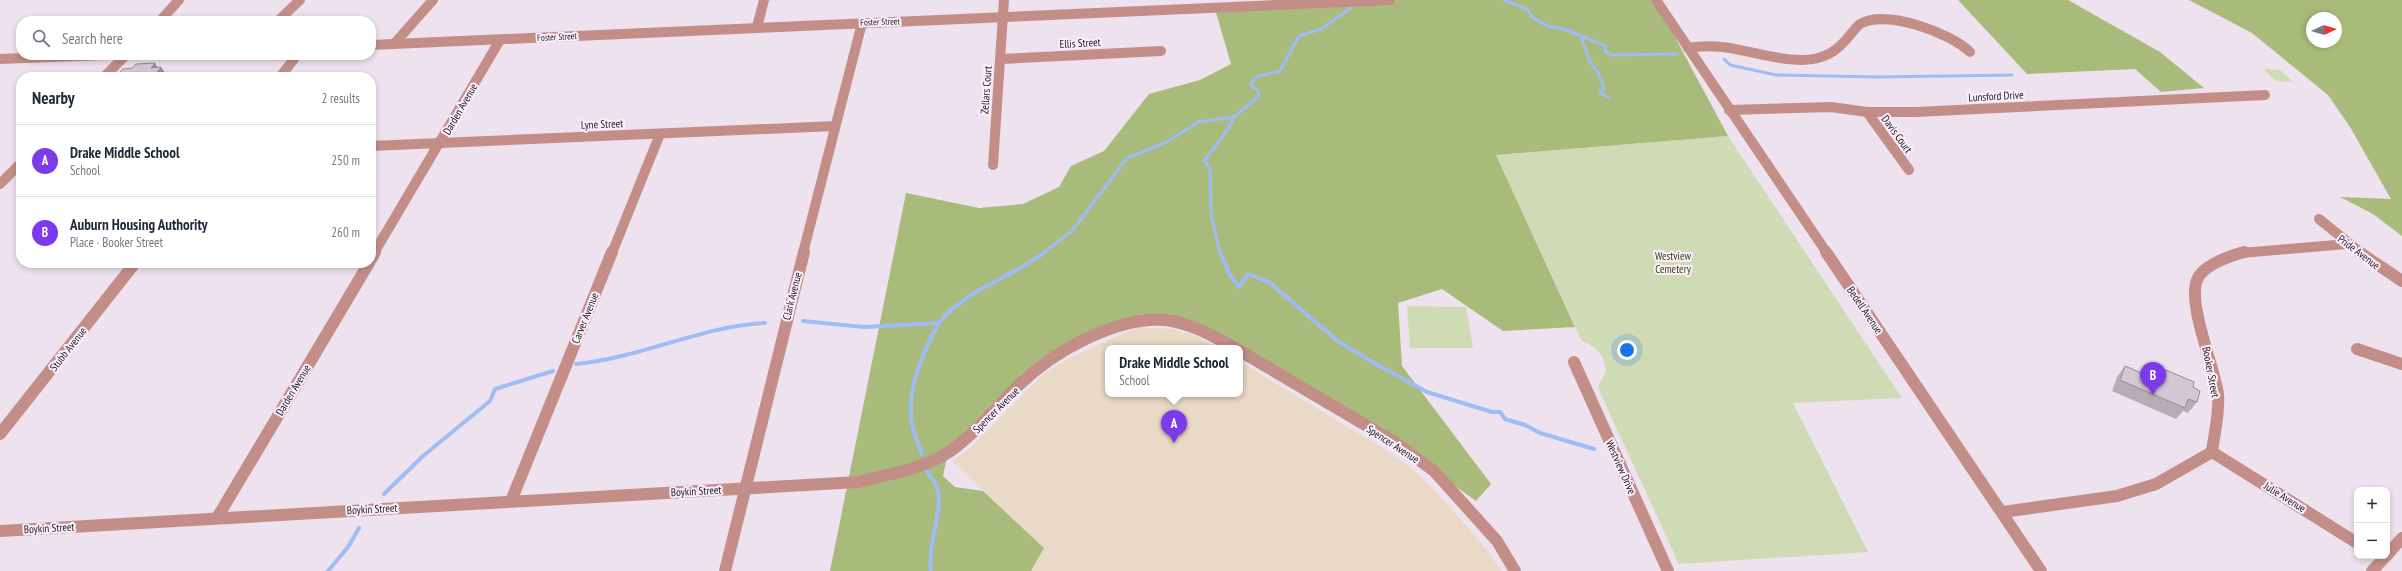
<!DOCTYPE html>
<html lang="en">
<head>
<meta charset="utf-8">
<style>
  :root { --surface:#fff; --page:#f6f6f7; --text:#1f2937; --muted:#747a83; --line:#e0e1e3; --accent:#7c3aed }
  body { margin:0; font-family:"PT Sans Narrow",sans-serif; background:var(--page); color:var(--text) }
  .controls { position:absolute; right:12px; bottom:12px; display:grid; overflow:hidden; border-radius:8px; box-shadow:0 2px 6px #0003 }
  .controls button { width:36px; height:36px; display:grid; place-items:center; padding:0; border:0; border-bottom:1px solid var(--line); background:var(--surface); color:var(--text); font:20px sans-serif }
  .compass { position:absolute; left:2306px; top:12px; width:36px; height:36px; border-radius:50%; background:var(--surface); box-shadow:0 2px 6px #0003; rotate:86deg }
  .you { position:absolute; left:1627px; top:350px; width:14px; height:14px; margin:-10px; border:3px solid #fff; border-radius:50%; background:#1a73e8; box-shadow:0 0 0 6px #1a73e833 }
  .badge { display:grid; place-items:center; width:26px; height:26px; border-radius:50%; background:var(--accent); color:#fff; font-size:13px; font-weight:700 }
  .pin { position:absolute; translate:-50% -33px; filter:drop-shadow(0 1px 2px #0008) }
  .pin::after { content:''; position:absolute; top:21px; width:14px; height:12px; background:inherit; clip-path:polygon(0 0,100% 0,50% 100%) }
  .popup { position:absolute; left:1105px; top:345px; width:138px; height:52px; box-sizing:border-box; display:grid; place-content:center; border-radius:8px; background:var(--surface); filter:drop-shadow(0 1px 3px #0005); font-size:13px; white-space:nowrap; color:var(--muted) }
  .popup b { font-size:15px; color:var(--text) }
  .popup::after { content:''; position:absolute; left:50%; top:100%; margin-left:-8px; border:8px solid transparent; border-top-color:var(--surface) }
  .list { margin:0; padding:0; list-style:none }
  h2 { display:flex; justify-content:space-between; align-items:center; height:52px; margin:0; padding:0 16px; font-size:17px }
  h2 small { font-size:13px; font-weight:400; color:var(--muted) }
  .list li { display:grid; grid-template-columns:26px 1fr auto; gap:12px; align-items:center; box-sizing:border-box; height:72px; padding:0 16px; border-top:1px solid var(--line) }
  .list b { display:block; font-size:15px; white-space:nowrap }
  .list p { margin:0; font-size:13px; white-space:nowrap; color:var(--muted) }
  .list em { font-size:13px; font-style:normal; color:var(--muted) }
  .icon { flex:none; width:22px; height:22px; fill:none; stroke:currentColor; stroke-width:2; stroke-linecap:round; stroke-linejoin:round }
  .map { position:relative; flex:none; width:2402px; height:571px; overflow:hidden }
  .search { position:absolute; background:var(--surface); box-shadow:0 2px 6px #0003; left:16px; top:16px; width:360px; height:44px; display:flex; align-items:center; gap:10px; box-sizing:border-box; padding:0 14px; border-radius:16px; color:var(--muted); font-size:15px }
  .panel { position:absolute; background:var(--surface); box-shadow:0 2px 6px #0003; left:16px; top:72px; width:360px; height:196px; border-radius:16px }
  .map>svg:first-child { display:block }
  .education { fill:#e9dac7 }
  .green { fill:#cfdbb4 }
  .forest { fill:#a9bb7b; fill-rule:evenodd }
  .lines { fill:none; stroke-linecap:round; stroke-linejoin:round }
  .stream-far1 { stroke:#9ebcf5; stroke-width:3 }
  .stream { stroke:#9ebcf5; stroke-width:4 }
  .minor-far1 { stroke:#c48e88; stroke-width:10 }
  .minor { stroke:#c48e88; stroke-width:12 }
  .tertiary { stroke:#c48e88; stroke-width:12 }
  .wall { fill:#b8acb5 }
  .shaded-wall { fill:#968c94 }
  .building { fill:#d6c8d3; stroke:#968c94 }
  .labels { text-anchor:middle; stroke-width:4; stroke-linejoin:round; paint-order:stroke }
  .far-street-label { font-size:9px; fill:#1e1a1e; stroke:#fbeffb }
  .street-label { font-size:11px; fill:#1e1a1e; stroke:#fbeffb }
  .park-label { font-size:11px; fill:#364112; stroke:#fbeffb }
</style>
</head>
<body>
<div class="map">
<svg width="2402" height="571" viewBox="0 0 2402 571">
  <rect width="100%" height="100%" fill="#ede2ee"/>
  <!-- education -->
  <polygon class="education" points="1138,327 1172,329 1196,336 1216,348 1108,348 1108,394 1240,394 1240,362 1391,453 1412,469 1431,486 1487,550 1501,571 1031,571 1044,548 952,461 968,450 1043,374 1069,358"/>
  <!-- green -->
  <g class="green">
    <polygon points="2263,69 2280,70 2293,82 2276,81"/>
    <path d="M1728,136L1902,398L1793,403L1868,552L1679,564L1599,390V384L1606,372C1605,355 1597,347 1582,341L1496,155Z"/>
    <polygon points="1407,306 1466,307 1473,348 1410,348"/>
  </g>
  <!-- forest -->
  <g class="forest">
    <polygon points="1390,0 1655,0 1728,136 1496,155 1575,327 1503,331 1442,289 1398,303 1402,366 1491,484 1476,501 1396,443 1175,321 1132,322 1043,364 948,452 943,476 955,487 983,491 1044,548 1031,571 830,571 906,193 979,208 1023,204 1059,187 1071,166 1104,151 1149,94 1200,80 1231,64 1215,9"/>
    <polygon points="1958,0 2068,0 2160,52 2204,88 2161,92 2135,69 2027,74"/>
    <path d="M2189,0H2402V236L2373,214L2340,197L2391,199L2350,127L2328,95L2252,33ZM2312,18H2336V42H2312Z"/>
  </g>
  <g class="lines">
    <!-- stream-far1 -->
    <g class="stream-far1">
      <polyline points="1504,0 1527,9 1532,17 1547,26 1564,29 1606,46 1605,52 1612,55 1676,54"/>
      <polyline points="1581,37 1589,60 1599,74 1604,88 1600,93 1609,98"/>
      <polyline points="1724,59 1730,65 1776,75 1877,77 2012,75"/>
      <polyline points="1043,253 1072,231 1127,158 1167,142 1198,122 1234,117 1259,96 1258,91 1252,87 1252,81 1258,76 1280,71 1299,36 1321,29 1351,8"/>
      <polyline points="1220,253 1211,214 1210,167 1204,161 1228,129 1234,117"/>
    </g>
    <!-- stream -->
    <g class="stream">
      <polyline points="1220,252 1230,275 1239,287 1248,274 1269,282 1339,342 1381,367 1427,392 1492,412 1500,412 1505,419 1525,425 1540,433 1594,449"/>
      <path d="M803,321L864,327L939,323C966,289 1011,278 1045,252"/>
      <path d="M576,364C641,358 701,326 765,323"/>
      <path d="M922,454C918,442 912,431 911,418C908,387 924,349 939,323"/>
      <path d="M927,471C930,477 935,481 937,487C944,512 927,543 931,571"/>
      <polyline points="384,494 423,456 490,401 495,389 553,371"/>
      <polyline points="328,571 348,547 359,528"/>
    </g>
    <!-- minor-far1 -->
    <g class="minor-far1">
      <polyline points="1656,0 1827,253"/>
      <polyline points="160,21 179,0"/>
      <polyline points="278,21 300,0"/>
      <polyline points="757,27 764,0"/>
      <polyline points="394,44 433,0"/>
      <polyline points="371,45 1390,0"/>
      <path d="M1688,48C1730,40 1761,60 1801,60C1823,60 1837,52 1850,35C1853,32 1856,27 1860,24C1886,9 1951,33 1970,52"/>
      <polyline points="0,59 106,55"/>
      <polyline points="1001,59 1161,51"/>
      <polyline points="104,77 126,55"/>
      <polyline points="280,77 297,55"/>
      <polyline points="1729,110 1831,107 1867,112 1916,112 2265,95"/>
      <polyline points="1867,112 1909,170"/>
      <polyline points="371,146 835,126"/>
      <polyline points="993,165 1004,0"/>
      <polyline points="0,184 21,163"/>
      <polyline points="2319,219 2361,253"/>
      <polyline points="374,253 500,40"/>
      <polyline points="612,253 660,134"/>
      <polyline points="803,253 862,23"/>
      <polyline points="2241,253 2347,244"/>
    </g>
    <!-- minor -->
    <g class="minor">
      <polyline points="1826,252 2041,571"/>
      <polyline points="2359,252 2402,281"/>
      <polyline points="371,259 375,252"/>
      <polyline points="2357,349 2402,364"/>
      <polyline points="1240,351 1396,443 1434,471 1497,541 1515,571"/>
      <polyline points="1574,362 1668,571"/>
      <polyline points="0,434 135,263"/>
      <polyline points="2212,452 2357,543"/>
      <polyline points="511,501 612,252"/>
      <path d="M2003,512L2117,496L2156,484L2212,452C2214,434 2220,412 2218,394C2215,368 2184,297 2199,276C2208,263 2230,256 2244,252"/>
      <polyline points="217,518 369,263"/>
      <path d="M0,531L858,482C888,474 923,469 949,452C976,433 996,407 1019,385C1053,352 1116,316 1165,320C1191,323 1213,336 1235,348"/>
      <polyline points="725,571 804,252"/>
    </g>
    <!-- tertiary -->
    <g class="tertiary">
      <polyline points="2387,555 2402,538"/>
      <polyline points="2372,571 2386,556"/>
    </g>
  </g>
  <!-- wall -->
  <polygon class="wall" points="2125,366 2158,380 2166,370 2193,387 2197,402 2188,413 2183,411 2176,419 2112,391 2117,377"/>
  <!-- shaded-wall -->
  <polygon class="shaded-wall" points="155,63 159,70 161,67 168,77 153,77 151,68"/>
  <!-- building -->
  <g class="building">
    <polygon points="155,63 151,68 161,67 153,77 115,77 123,69 132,68 136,64"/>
    <polygon points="2125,366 2162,382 2166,370 2194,382 2193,387 2200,391 2197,402 2188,399 2185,408 2120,380"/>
  </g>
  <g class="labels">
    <!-- far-street labels -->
    <g class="far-street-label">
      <text transform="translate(880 22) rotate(-2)" y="3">Foster Street</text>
      <text transform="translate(557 37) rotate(-3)" y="3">Foster Street</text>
    </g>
    <!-- street labels -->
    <g class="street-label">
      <text transform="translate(1080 43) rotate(-3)" y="4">Ellis Street</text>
      <text transform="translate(986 90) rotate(-86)" y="4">Zellars Court</text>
      <text transform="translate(1996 96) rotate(-3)" y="4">Lunsford Drive</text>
      <text transform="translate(460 109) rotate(-60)" y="4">Darden Avenue</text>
      <text transform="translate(602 124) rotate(-2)" y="4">Lyne Street</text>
      <text transform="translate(1897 134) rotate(54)" y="4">Davis Court</text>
      <text transform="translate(2359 252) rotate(37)" y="4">Pride Avenue</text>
      <text transform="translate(792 296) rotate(-76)" y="4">Clark Avenue</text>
      <text transform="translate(1865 310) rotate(56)" y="4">Bedell Avenue</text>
      <text transform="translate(585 318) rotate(-68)" y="4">Carver Avenue</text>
      <text transform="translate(68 349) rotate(-52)" y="4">Stubb Avenue</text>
      <text transform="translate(2211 372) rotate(79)" y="4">Booker Street</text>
      <text transform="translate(293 390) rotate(-59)" y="4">Darden Avenue</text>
      <text transform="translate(996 410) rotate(-45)" y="4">Spencer Avenue</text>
      <text transform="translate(1393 444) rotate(33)" y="4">Spencer Avenue</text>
      <text transform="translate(1621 467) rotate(66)" y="4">Westview Drive</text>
      <text transform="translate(696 491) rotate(-3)" y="4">Boykin Street</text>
      <text transform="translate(2285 497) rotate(32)" y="4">Julie Avenue</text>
      <text transform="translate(372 509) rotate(-3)" y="4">Boykin Street</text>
      <text transform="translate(49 528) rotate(-3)" y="4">Boykin Street</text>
    </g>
    <!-- park labels -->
    <g class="park-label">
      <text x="1673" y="260">Westview<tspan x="1673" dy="13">Cemetery</tspan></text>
    </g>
  </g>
</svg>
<div class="controls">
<button>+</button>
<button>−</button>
</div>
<svg class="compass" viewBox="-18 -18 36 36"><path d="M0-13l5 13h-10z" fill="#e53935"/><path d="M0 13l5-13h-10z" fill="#747a83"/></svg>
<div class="you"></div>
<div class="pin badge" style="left:1174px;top:443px">A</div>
<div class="popup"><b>Drake Middle School</b>School</div>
<div class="pin badge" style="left:2153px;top:395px">B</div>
<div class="search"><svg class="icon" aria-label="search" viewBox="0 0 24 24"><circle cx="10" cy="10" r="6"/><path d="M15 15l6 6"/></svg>Search here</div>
<section class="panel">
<h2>Nearby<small>2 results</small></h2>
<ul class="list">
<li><span class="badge">A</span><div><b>Drake Middle School</b><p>School</p></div><em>250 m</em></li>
<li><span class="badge">B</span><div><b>Auburn Housing Authority</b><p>Place · Booker Street</p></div><em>260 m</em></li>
</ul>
</section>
</div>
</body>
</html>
